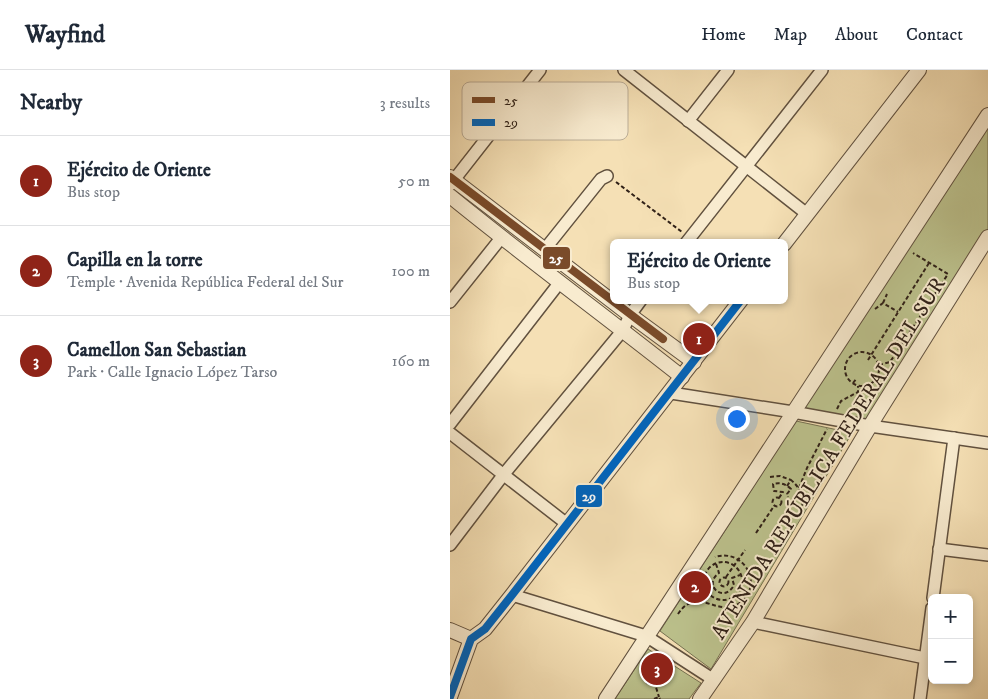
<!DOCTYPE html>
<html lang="en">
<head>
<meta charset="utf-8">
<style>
  :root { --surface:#fff; --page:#f6f6f7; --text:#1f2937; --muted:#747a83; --line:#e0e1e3; --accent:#8f2418 }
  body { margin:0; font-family:"IM FELL DW Pica",serif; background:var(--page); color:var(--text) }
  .controls { position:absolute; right:15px; bottom:15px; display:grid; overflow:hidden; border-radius:8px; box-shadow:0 2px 8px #0003 }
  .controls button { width:45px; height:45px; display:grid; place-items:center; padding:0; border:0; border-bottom:1px solid var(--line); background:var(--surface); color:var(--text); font:25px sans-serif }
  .you { position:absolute; left:286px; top:348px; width:18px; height:18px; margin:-12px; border:4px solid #fff; border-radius:50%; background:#1a73e8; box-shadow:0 0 0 8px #1a73e833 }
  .badge { display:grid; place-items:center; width:32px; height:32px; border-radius:50%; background:var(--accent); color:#fff; font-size:16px; font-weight:700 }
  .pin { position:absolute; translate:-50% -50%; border:2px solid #fff; box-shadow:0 1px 5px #0006 }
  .popup { position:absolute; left:160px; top:169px; width:178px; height:65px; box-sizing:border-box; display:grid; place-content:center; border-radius:8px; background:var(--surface); filter:drop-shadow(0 1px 4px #0005); font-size:16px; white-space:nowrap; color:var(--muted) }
  .popup b { font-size:19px; color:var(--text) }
  .popup::after { content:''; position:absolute; left:50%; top:100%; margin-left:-10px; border:10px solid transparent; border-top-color:var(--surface) }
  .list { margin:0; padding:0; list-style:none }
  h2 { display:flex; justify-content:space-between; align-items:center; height:65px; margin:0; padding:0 20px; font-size:21px }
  h2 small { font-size:16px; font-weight:400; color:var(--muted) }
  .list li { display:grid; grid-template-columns:32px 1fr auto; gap:15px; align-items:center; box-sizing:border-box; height:90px; padding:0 20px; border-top:1px solid var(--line) }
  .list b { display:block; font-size:19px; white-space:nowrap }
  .list p { margin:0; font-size:16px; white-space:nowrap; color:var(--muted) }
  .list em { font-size:16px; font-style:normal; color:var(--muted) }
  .map { position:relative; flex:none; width:538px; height:629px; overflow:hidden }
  header { display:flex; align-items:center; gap:30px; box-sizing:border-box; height:70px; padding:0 25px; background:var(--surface); border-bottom:1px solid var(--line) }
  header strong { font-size:24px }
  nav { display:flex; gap:28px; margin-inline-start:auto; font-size:18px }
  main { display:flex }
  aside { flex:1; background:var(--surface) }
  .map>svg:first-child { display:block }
  .green { fill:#bcc28d; stroke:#767252 }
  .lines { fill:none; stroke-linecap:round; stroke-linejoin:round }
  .minor-casing { stroke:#61513f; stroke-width:14 }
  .tertiary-casing { stroke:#61513f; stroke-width:16 }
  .path { stroke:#302118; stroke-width:2; stroke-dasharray:4 2.5; stroke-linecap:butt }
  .minor { stroke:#f8ebcf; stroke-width:11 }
  .tertiary { stroke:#f8ebcf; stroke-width:14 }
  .bus-1-casing { stroke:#f8ebcf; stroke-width:11 }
  .bus-2-casing { stroke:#f8ebcf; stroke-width:11 }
  .bus-1 { stroke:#7a4b2a; stroke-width:8 }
  .bus-2 { stroke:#0065bd; stroke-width:8 }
  .labels { text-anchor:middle; stroke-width:4; stroke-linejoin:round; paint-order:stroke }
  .street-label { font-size:21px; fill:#302118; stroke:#f8ebcf }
  .key { fill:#f8ebcf; stroke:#bcae98; stroke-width:1 }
  .key-label { font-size:14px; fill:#302118 }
  .line-badge { stroke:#f8ebcf; stroke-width:2 }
  .badge-label { font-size:14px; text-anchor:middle; font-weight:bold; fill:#fff }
</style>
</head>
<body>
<header>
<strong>Wayfind</strong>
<nav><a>Home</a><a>Map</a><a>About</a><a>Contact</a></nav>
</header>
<main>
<aside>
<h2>Nearby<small>3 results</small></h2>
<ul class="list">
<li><span class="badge">1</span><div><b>Ejército de Oriente</b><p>Bus stop</p></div><em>50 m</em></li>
<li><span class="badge">2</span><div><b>Capilla en la torre</b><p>Temple · Avenida República Federal del Sur</p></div><em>100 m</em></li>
<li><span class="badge">3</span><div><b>Camellon San Sebastian</b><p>Park · Calle Ignacio López Tarso</p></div><em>160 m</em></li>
</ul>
</aside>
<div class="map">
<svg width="538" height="629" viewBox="0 0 538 629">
  <rect width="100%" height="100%" fill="#f5e0b5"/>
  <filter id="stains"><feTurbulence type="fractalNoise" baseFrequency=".004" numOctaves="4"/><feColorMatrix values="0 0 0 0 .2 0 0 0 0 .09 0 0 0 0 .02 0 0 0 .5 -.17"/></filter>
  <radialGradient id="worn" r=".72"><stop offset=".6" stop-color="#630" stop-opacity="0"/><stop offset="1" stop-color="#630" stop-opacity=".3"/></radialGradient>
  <!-- green -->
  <g class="green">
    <polygon points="538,55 538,161 414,352 353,339"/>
    <polygon points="346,351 402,363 261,599 210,561"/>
    <polygon points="198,579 251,613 239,629 165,629"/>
  </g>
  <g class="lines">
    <!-- minor casing -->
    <g class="minor-casing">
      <g id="minor">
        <polyline points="174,0 357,144"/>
        <polyline points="238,51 278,0"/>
        <polyline points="0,115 90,0"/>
        <polyline points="236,173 372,0"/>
        <polyline points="95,179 151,109 157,106"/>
        <polyline points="0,232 51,168"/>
        <polyline points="221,323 343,342 420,356 538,373"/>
        <polyline points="0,354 110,212"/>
        <polyline points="0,363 117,454"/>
        <polyline points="0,475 54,404 173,260 180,245 191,230"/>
        <polyline points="489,479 538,485"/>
        <polyline points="62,525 196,566 264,610"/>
        <polyline points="483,528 504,368"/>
        <polyline points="303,552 475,588"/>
        <polyline points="470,629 482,538"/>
      </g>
    </g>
    <!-- tertiary casing -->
    <g class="tertiary-casing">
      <g id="tertiary">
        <polyline points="0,107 180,245 244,292"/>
        <path d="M0,126C76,188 155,246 232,307"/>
        <polyline points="334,174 469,0"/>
        <polyline points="0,560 21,569"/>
        <polyline points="0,627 21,569 35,559 62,525 291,230"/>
        <polyline points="156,629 538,45"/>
        <polyline points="250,629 303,552 426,346 538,167"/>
      </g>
    </g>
    <!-- path -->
    <g class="path">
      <polyline points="166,112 232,162"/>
      <polyline points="433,233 437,224"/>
      <polyline points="425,239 433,233 448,242"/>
      <circle cx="412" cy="299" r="17"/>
      <polyline points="418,290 479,193"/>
      <polyline points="429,295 440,292 442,289 498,204 463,183"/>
      <polyline points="403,313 407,308"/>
      <polyline points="387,339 391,331 408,322 408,316"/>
      <polyline points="320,407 330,406 341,410"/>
      <path d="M337,416L341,410C353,420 354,431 351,445"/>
      <polyline points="349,418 357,398 377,359"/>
      <circle cx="327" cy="432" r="4.5"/>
      <path d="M329,428L333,422L324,421L323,414C330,412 336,414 341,419L337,424L338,427"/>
      <polyline points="306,463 324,436"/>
      <circle cx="273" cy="511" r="19"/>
      <path d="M266,494L269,503C252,515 274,534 284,515L282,508L290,505"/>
      <polyline points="276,507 295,480"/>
      <circle cx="274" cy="512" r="4.5"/>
      <polyline points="248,512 250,523 256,531"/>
      <path d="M228,544C248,514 268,550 291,532C314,513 293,478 265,487"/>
      <polyline points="196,613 205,614 209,627"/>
      <polyline points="205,614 204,600 206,586"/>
      <polyline points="205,614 210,609"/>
      <polyline points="204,629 209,627 210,629"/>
    </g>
    <!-- minor -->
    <use href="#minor" class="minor"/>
    <!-- tertiary -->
    <use href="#tertiary" class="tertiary"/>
    <!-- bus-1 casing -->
    <g class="bus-1-casing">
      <polyline id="bus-1" points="0,107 213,269"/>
    </g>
    <!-- bus-2 casing -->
    <g class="bus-2-casing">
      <polyline id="bus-2" points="0,627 21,569 35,559 62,525 291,230"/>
    </g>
    <!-- bus-1 -->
    <use href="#bus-1" class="bus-1"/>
    <!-- bus-2 -->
    <use href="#bus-2" class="bus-2"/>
  </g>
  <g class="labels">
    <!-- street labels -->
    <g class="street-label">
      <text transform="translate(378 388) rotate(-58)" y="7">AVENIDA REPÚBLICA FEDERAL DEL SUR</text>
    </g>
  </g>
  <!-- legend -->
  <rect x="12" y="12" width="166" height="58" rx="8" class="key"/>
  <rect x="22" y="27" width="23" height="6" fill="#7a4b2a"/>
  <rect x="22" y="49" width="23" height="7" fill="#0065bd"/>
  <g class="key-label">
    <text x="54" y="35">25</text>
    <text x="54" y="57">29</text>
  </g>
  <g class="line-badge">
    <rect x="92" y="176" width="29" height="24" rx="5" fill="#7a4b2a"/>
    <rect x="125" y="414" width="28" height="24" rx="5" fill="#0065bd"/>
  </g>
  <g class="badge-label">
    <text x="106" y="193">25</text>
    <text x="139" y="431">29</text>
  </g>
  <rect width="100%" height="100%" filter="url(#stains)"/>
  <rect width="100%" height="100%" fill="url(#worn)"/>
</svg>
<div class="controls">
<button>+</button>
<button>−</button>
</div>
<div class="you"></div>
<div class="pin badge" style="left:249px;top:269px">1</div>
<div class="popup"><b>Ejército de Oriente</b>Bus stop</div>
<div class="pin badge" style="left:245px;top:517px">2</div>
<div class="pin badge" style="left:207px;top:599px">3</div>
</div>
</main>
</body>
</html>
